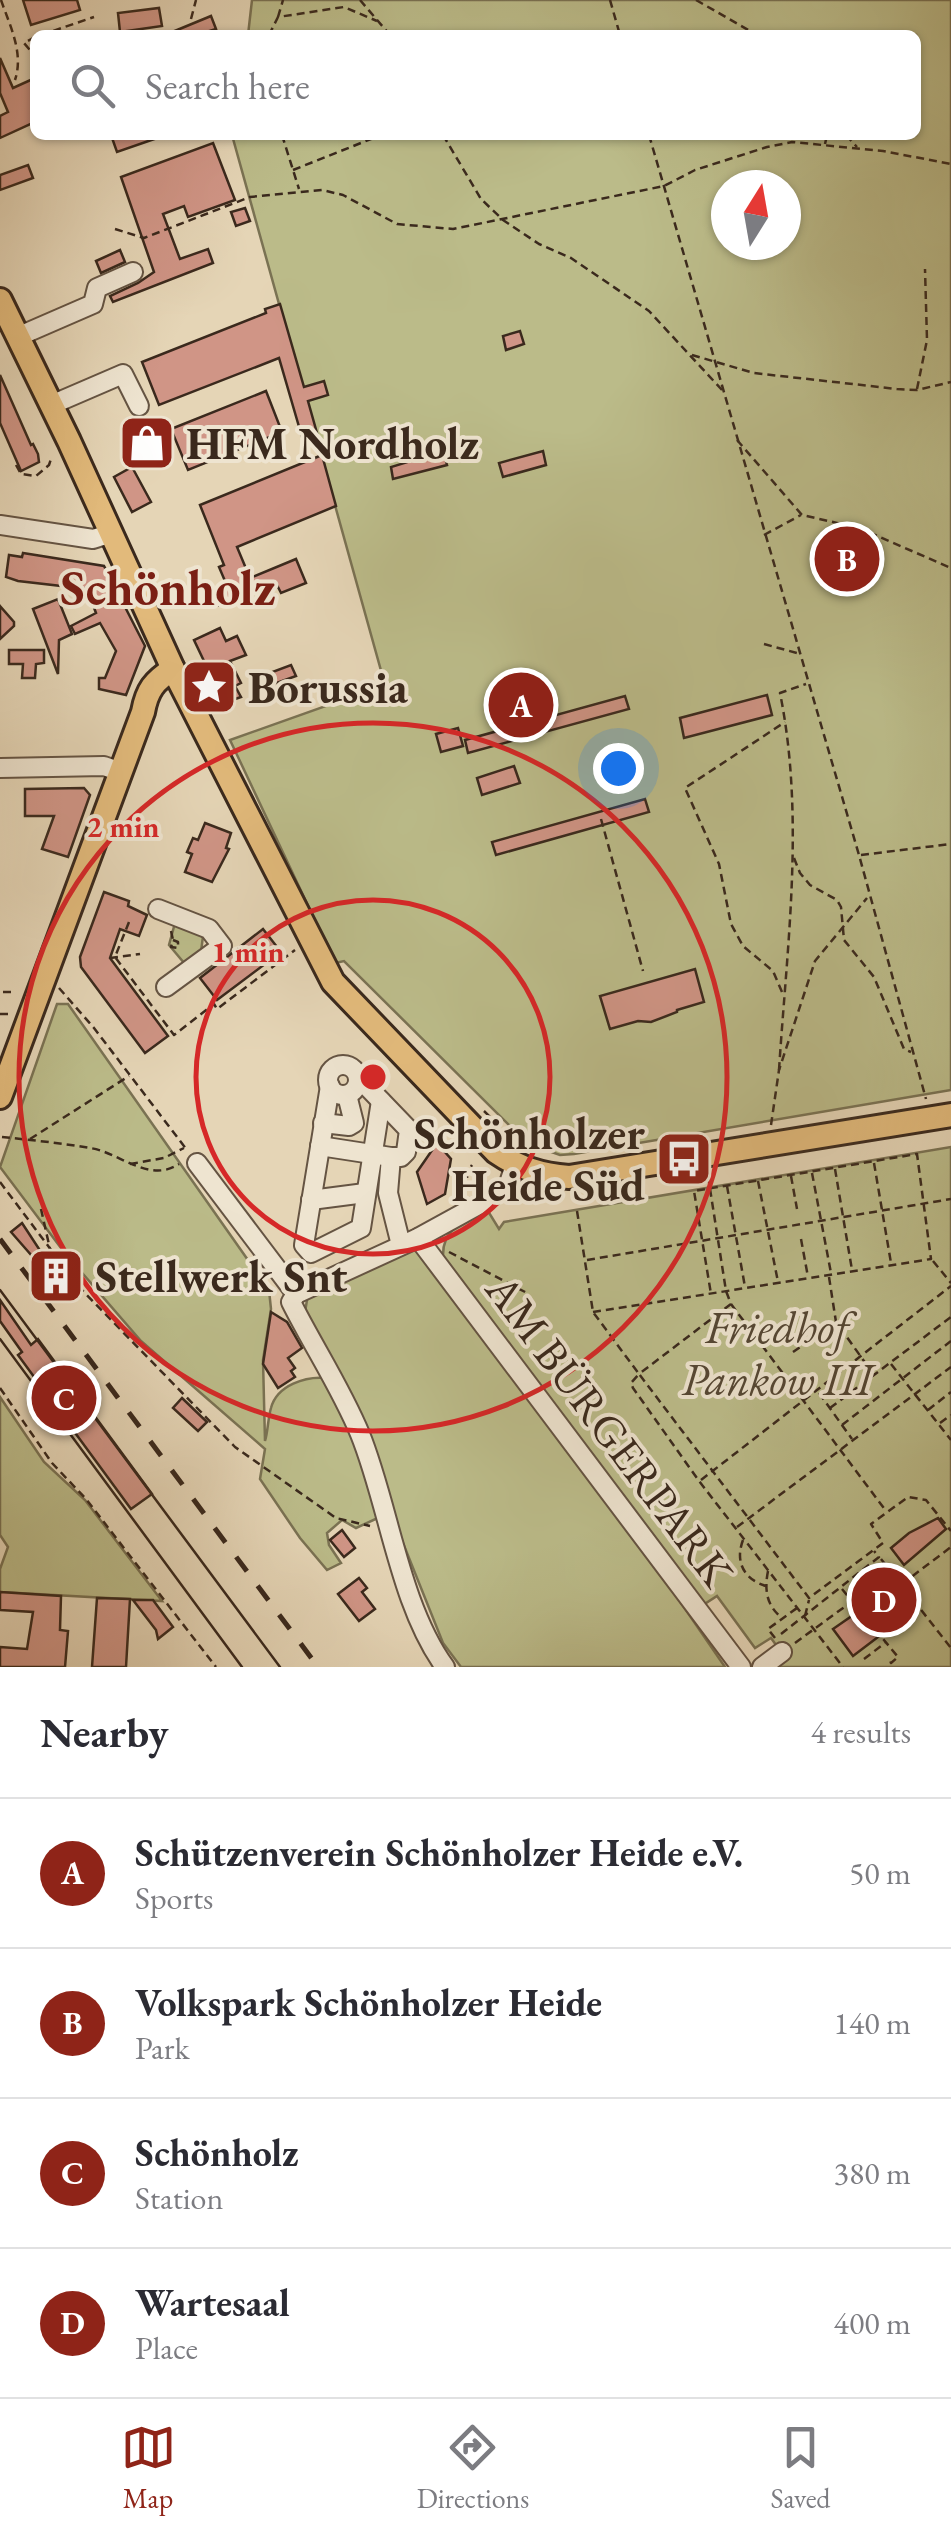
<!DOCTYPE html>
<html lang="en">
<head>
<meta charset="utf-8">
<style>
  :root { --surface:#fff; --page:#f2f2f3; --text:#2b2b33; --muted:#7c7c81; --line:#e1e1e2; --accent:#8f2418 }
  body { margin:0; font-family:"EB Garamond",serif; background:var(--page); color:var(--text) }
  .compass { position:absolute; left:711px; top:170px; width:90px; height:90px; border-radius:50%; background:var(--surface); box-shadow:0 2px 8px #0004; rotate:11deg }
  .you { position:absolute; left:618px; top:768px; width:35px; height:35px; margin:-25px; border:8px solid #fff; border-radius:50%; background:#1a73e8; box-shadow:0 0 0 15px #1a73e833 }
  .badge { display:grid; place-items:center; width:65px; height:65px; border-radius:50%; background:var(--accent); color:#fff; font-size:32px; font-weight:700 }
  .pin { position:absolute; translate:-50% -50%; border:5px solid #fff; box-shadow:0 2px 10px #0006 }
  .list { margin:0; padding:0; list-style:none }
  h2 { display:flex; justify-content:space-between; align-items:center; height:130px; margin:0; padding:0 40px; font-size:42px }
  h2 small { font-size:32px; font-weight:400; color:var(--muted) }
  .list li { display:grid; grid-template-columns:65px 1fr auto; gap:30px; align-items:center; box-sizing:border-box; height:150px; padding:0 40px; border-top:2px solid var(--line) }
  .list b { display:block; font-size:38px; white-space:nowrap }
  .list p { margin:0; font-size:32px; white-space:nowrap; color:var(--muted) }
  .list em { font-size:32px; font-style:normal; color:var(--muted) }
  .icon { flex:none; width:55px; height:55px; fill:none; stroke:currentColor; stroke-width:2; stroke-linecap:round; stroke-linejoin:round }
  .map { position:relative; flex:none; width:951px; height:1667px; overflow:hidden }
  .search { position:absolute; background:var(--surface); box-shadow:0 2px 8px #0004; left:30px; right:30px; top:30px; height:110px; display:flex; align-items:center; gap:25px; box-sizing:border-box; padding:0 35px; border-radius:15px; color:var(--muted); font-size:38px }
  .sheet { height:730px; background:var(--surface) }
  nav { display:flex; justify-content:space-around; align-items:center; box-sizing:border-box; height:140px; border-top:2px solid var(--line); background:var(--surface); font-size:28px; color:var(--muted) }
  nav a { display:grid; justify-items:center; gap:5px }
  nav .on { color:var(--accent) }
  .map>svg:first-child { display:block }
  .green { fill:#bbbb89; stroke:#7a7253; stroke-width:2.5; fill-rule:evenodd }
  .building { fill:#d09586; stroke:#3a291d; stroke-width:2.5 }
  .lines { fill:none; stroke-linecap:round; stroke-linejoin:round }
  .minor-casing { stroke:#655443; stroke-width:22 }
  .major-casing { stroke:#3a291d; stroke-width:28 }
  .path { stroke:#3a291d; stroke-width:2.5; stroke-dasharray:8 5; stroke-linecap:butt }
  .minor { stroke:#eee4d0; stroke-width:18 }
  .major { stroke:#e2ba7b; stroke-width:22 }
  .tram { stroke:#3a291d; stroke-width:2.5 }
  .rail { stroke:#3a291d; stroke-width:5; stroke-dasharray:18 18; stroke-linecap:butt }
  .ring { fill:none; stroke:#d62828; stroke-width:5 }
  .labels { text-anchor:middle; stroke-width:8; stroke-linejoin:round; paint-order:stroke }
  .poi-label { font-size:45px; font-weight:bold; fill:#3a291d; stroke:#eee4d0; text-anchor:start }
  .park-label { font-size:45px; font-style:italic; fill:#544633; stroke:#eee4d0 }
  .street-label { font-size:45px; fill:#3a291d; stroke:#eee4d0 }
  .quarter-label { font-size:50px; font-weight:bold; fill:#7a1f14; stroke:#eee4d0 }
  .centre { fill:#d62828; stroke:#eee4d0; stroke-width:5 }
  .ring-label { font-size:30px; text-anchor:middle; font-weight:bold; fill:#d62828; stroke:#eee4d0; stroke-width:8; stroke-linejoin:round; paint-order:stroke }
</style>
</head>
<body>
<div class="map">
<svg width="951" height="1667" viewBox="0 0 951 1667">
  <rect width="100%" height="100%" fill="#e5d5b6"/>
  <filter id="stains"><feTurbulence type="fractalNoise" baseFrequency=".002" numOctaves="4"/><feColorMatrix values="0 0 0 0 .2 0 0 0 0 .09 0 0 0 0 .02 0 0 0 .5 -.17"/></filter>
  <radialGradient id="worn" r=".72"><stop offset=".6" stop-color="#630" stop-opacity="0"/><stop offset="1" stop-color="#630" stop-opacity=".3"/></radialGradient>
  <!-- green -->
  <g class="green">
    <path d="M252,0H951V1090L574,1154L560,1155L528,1144L344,961L335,963L230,740L385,685L232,135H916V35H248ZM726,185H786V245H726Z"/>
    <polygon points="175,923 203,936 201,952 185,964 169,945"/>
    <path d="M57,1004H68L269,1290L271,1309L263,1360L265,1441C268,1431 268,1418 271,1408C277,1385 306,1376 326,1378L350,1428L380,1517L356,1528L342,1520L327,1533L329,1545L341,1563L327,1570L300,1538L260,1479L265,1449L141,1341L64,1252L0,1167Z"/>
    <path d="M951,1147V1667H770L784,1656L771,1638L755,1648L717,1596L703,1605L443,1257C442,1227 464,1221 488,1211L499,1229L504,1222Z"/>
    <polygon points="411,1245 424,1252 609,1498 725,1667 461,1667 443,1643 401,1538 354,1403 304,1318 308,1294"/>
    <polygon points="0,1397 44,1462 85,1500 162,1601 0,1592 0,1569 8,1547 0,1535"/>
  </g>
  <!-- building -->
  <g class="building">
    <polygon points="23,0 77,0 80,10 31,25"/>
    <polygon points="159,8 162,26 120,32 118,13"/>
    <polygon points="211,16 216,29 206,32 207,35 165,35"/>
    <polygon points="0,58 13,88 35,78 35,122 0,138 0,116 8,112 0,93"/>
    <polygon points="111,135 160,135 160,137 117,152"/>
    <polygon points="213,143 235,200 188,217 184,206 163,214 180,259 208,249 213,263 113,302 110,296 138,283 154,272 121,177"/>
    <polygon points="28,165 33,178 0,190 0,175"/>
    <polygon points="245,208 250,221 236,226 231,212"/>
    <polygon points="120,250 125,262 101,273 96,261"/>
    <polygon points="280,304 304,387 324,381 328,395 308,401 317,433 302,437 279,358 159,405 142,362 266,313 265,309"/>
    <polygon points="520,331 524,344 506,350 503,336"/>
    <polygon points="0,375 31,445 33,444 38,454 39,462 21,471 0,423"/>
    <polygon points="266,391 282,432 188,470 171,429"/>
    <polygon points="443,451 447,465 393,479 391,467"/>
    <polygon points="543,451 546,465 503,477 499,463"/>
    <polygon points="322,455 336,506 237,547 250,578 296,559 306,583 281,593 276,583 219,605 215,593 228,588 219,567 224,565 200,505"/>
    <polygon points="132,467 151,502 132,512 114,477"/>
    <polygon points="23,553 104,566 145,646 126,695 99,689 99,678 105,678 116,651 100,623 75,634 71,626 96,613 87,589 18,581 6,577 9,555 22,557"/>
    <polygon points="58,599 72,634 59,640 58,674 33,609"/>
    <polygon points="0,606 14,622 14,626 0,639"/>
    <polygon points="220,628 226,641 237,636 246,655 230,661 241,683 235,686 241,697 224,703 194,640"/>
    <polygon points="9,650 44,650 44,663 36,664 35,678 22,678 23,664 9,664"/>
    <polygon points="291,665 296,676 263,688 259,677"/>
    <polygon points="767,695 772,715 684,738 680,718"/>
    <polygon points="625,696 629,709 468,753 465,740"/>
    <polygon points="458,728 463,746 441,752 436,734"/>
    <polygon points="514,766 520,783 482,795 477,778"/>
    <polygon points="84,788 90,795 68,857 42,849 54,816 25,816 25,789"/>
    <polygon points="645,799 649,812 496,855 492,842"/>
    <polygon points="205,823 231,833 226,848 229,849 212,882 185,872 192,854 187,852 193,838 198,840"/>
    <polygon points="104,892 129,901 128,906 147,915 139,936 120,929 110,958 168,1036 145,1053 81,967 80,957"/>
    <polygon points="263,929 281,952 217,1000 200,978"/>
    <polygon points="695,969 704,1002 677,1010 677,1012 651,1022 638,1021 610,1029 600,996"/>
    <polygon points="437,1143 451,1159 445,1194 427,1204 417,1172"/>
    <polygon points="22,1223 39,1249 76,1287 67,1296 11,1232"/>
    <polygon points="0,1300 31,1345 38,1339 152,1494 131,1509 18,1355 22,1352 0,1321"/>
    <polygon points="271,1312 287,1322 302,1348 288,1358 295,1368 291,1371 295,1377 278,1388 263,1364"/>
    <polygon points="182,1398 207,1422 198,1431 173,1408"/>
    <polygon points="938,1518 946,1529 904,1565 891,1548 909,1533"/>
    <polygon points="342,1530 355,1548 344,1557 330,1540"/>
    <polygon points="359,1578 367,1588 362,1592 375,1609 359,1621 338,1594"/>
    <polygon points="0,1592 61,1596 60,1630 68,1631 65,1667 0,1667 0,1647 27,1649 33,1612 0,1610"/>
    <polygon points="97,1598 130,1599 126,1667 92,1667"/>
    <polygon points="133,1600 153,1600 173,1627 158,1639 156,1630"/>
    <polygon points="859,1611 878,1637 853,1656 833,1629"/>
  </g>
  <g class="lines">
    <!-- minor casing -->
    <g class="minor-casing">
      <g id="minor">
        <polyline points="17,337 93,304 97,288 133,272"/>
        <polyline points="51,405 123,374 139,406"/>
        <polyline points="0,525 93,539 112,533"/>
        <polyline points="0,768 104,766 121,772"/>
        <polyline points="158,909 209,929 222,946 166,987"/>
        <circle cx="343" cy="1080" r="15"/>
        <polyline points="330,1086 304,1245 311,1253 361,1228 381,1101"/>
        <polyline points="323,1123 349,1126 354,1123 347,1095"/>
        <polyline points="320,1146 391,1157 401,1157 406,1152 409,1130 358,1077"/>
        <polyline points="391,1157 388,1193 401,1245"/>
        <polyline points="197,1163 296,1294 418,1238 480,1204 508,1186 515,1165"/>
        <polyline points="311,1200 365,1193"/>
        <polyline points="418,1238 741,1667"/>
        <path d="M296,1294L291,1302C313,1346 341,1388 360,1434C389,1505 399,1604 445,1667"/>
        <polyline points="762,1667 782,1652"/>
      </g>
    </g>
    <!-- major casing -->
    <g class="major-casing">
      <g id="major">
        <path d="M0,300L69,441L173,669L333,982L496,1152C519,1168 541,1175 569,1177L951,1115"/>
        <path d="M0,1097L143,712C147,690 154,681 173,669"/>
      </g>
    </g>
    <!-- path -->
    <g class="path">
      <path d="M1,0C10,26 24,53 15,80"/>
      <polyline points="360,0 390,35"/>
      <polyline points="610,0 620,35"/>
      <polyline points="696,0 757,35"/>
      <polyline points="278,17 283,0"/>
      <polyline points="191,19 196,0"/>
      <polyline points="41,35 94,17"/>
      <polyline points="269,35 278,17 344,7 377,21"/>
      <polyline points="35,37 24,43 35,56"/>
      <polyline points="282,135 299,189"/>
      <polyline points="443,135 481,199 503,220 539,244 571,258 649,311 722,390"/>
      <polyline points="649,135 859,855 926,1099"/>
      <polyline points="846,135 857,147"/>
      <polyline points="825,144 827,135"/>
      <polyline points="293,170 381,135"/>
      <polyline points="115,229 144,238 250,197 322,190 343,195 397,224 453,229 664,186 695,170 767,147 792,142 883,151 951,164"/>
      <polyline points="692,355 754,373 897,389 917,390 951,382"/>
      <polyline points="917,389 927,340 925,269"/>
      <polyline points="737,440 802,515 859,528 951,568"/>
      <polyline points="16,465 21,474 36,476 49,465 52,456"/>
      <polyline points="764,535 801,515"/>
      <polyline points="764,644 797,653"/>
      <polyline points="601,819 643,971"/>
      <polyline points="861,855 951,844"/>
      <polyline points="794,858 800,873 810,885 837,900 841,907 844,940 874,977 904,1049 911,1052"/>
      <polyline points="129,922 115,957 174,1035 214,1004 217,1009 295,950"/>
      <polyline points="171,931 173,940"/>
      <polygon points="173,940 178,942 178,948 171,947"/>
      <polyline points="110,958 140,954"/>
      <polyline points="59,988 94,1028 187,1150"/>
      <polyline points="3,992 16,992"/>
      <polyline points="782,992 773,971 743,946 731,924 719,864 685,788 785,722"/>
      <polyline points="0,1014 11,1014"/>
      <path d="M779,1070C787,945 805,817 780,693L806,684"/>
      <polyline points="484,1111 508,1134"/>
      <polyline points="771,1125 779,1070 815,961 867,898"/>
      <path d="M2,1137C31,1140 61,1143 90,1148C119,1152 149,1184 179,1164"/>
      <polyline points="30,1139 129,1076"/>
      <polyline points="874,1163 891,1263"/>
      <polyline points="130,1164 164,1158 184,1148"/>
      <polyline points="835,1169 852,1270"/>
      <polyline points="812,1173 831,1273"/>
      <polyline points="708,1176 726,1291 731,1304 886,1511"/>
      <polyline points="791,1176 797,1209"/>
      <polyline points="758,1181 778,1282"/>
      <polyline points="0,1182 79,1287 235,1447 336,1518 370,1526"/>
      <polyline points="727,1186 745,1287"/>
      <polyline points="472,1190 466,1174 472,1165"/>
      <polyline points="41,1209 50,1249"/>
      <polyline points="577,1211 593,1312 639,1374 631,1383 633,1388 699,1481 843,1667"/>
      <polyline points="801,1239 808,1277"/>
      <polyline points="449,1252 527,1293"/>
      <polyline points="587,1260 951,1199"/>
      <polyline points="933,1261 951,1283"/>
      <polyline points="829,1277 836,1322 874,1375"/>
      <polyline points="731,1304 639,1374 809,1598 883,1543 871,1524 908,1497 926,1500 951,1531"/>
      <polyline points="593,1312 931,1259 917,1154 694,1191 711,1294"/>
      <polyline points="793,1352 835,1323"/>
      <polyline points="891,1364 951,1440"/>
      <polyline points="0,1388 52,1463 86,1499 216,1667"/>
      <polyline points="819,1393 852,1439"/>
      <polyline points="830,1408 951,1317"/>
      <polyline points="928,1410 951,1392"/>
      <polyline points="940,1423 951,1415"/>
      <polyline points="842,1425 951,1341"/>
      <polyline points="701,1480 951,1286"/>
      <polyline points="737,1527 951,1367"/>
      <path d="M743,1540C735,1561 743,1579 766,1586"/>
      <polyline points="881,1559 951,1648"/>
      <path d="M768,1571C764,1591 767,1606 782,1618"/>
      <polyline points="902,1584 951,1547"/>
      <polyline points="842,1589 898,1657 891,1663 890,1660"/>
      <polyline points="805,1616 809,1600"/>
      <polyline points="876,1624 910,1599"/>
      <polyline points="781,1634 879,1557 874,1551"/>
      <polyline points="775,1638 768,1629 797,1608"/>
      <polyline points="795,1643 891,1573"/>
      <polyline points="864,1659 885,1643"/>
    </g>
    <!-- minor -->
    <use href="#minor" class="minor"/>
    <!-- major -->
    <use href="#major" class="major"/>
    <!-- tram -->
    <g class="tram">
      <polyline points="0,1290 280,1667"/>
      <polyline points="0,1339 242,1667"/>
    </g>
    <!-- rail -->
    <polyline class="rail" points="0,1239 318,1667"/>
  </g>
  <!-- distance rings -->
  <g class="ring">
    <circle cx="373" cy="1077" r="177"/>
    <circle cx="373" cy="1077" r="354"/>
  </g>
  <!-- icons -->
  <defs>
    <g id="shop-square" transform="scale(2.875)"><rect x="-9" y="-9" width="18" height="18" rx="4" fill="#8f2418" stroke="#eee4d0"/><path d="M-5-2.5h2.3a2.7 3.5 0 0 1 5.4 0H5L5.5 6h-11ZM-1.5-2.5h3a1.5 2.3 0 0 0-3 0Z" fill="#fff"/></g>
    <g id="sight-square" transform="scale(2.875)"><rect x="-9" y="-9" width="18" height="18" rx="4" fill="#8f2418" stroke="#eee4d0"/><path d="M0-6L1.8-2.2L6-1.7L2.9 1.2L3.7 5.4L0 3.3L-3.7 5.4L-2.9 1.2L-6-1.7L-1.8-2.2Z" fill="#fff"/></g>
    <g id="bus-square" transform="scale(2.875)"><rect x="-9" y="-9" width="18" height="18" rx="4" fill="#8f2418" stroke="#eee4d0"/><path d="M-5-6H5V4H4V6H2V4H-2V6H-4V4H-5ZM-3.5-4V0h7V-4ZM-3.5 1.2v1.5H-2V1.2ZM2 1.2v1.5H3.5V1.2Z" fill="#fff"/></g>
    <g id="building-square" transform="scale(2.875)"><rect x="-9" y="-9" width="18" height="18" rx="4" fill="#8f2418" stroke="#eee4d0"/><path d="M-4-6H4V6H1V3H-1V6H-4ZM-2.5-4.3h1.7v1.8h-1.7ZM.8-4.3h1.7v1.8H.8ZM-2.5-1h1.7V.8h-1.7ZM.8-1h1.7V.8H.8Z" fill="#fff"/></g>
  </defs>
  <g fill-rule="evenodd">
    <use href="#shop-square" x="147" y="443"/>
    <use href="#sight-square" x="209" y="687"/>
    <use href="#bus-square" x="684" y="1159"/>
    <use href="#building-square" x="56" y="1276"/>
  </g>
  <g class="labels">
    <!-- poi labels -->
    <g class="poi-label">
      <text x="186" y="459">HFM Nordholz</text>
      <text x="248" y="703">Borussia</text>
      <text x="645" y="1149" text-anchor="end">Schönholzer<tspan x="645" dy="52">Heide Süd</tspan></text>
      <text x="95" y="1292">Stellwerk Snt</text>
    </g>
    <!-- park labels -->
    <g class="park-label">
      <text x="777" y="1343">Friedhof<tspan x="777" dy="52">Pankow III</tspan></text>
    </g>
    <!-- street labels -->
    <g class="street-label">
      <text transform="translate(610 1430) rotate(53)" y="16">AM BÜRGERPARK</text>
    </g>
    <!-- quarter labels -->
    <g class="quarter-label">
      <text x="168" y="605">Schönholz</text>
    </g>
  </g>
  <circle cx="373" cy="1077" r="15" class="centre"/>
  <g class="ring-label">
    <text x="123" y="837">2 min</text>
    <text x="248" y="962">1 min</text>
  </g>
  <rect width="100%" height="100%" filter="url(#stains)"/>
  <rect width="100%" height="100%" fill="url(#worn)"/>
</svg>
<svg class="compass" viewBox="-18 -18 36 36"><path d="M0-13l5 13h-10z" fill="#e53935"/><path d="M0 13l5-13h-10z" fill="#7c7c81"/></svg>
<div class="you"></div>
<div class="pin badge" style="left:521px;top:705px">A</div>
<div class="pin badge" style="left:847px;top:559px">B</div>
<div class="pin badge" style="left:64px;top:1398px">C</div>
<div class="pin badge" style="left:884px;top:1600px">D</div>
<div class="search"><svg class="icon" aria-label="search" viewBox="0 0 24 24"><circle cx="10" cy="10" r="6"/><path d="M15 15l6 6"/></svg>Search here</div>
</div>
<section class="sheet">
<h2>Nearby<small>4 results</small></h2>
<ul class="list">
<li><span class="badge">A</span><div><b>Schützenverein Schönholzer Heide e.V.</b><p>Sports</p></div><em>50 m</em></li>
<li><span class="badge">B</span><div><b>Volkspark Schönholzer Heide</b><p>Park</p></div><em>140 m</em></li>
<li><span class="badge">C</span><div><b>Schönholz</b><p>Station</p></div><em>380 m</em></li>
<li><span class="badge">D</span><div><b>Wartesaal</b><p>Place</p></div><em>400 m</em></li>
</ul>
</section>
<nav>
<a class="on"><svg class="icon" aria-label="map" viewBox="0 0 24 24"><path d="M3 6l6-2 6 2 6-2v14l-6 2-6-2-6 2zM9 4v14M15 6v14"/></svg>Map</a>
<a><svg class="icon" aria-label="directions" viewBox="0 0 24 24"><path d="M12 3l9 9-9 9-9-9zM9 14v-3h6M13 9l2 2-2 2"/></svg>Directions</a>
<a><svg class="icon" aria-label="saved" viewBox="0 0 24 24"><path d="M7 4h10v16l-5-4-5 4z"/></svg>Saved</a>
</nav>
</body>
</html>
